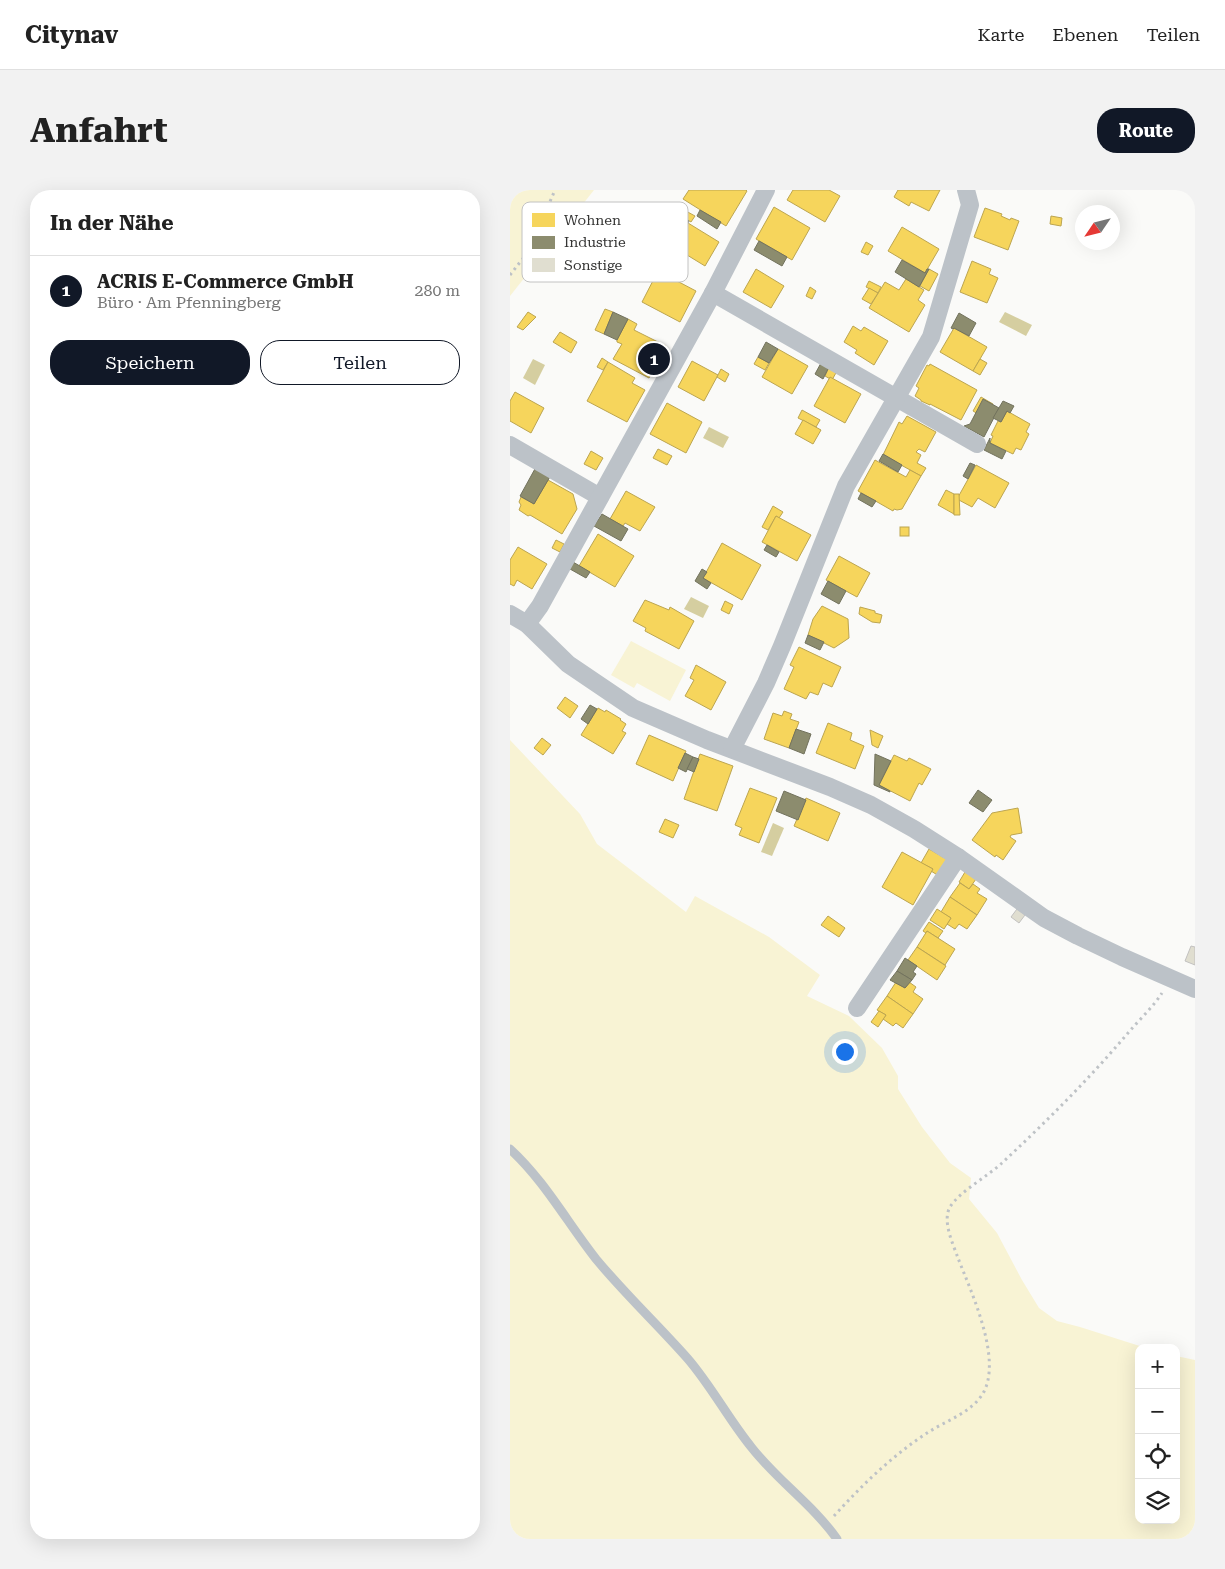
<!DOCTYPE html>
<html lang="de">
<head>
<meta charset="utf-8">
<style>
  :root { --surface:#fff; --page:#f2f2f2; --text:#222; --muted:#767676; --line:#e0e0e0; --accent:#111827 }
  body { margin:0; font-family:"Roboto Serif",serif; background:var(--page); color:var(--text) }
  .controls { position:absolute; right:15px; bottom:15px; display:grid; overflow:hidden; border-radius:10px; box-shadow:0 5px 20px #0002 }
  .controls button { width:45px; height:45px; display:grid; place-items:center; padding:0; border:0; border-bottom:1px solid var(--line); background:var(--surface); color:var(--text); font:25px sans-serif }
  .compass { position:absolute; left:565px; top:15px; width:45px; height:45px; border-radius:50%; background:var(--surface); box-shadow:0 5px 20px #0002; rotate:235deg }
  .you { position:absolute; left:334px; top:861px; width:18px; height:18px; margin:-12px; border:4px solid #fff; border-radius:50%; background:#1a73e8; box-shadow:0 0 0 8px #1a73e833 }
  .badge { display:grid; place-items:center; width:32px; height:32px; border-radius:50%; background:var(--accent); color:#fff; font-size:16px; font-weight:700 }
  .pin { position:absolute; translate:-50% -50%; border:2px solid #fff; box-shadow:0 1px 5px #0006 }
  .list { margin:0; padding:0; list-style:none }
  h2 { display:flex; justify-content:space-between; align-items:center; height:65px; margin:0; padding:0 20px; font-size:21px }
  h2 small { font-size:16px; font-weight:400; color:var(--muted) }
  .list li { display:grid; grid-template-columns:32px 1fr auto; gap:15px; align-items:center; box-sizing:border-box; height:70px; padding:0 20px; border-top:1px solid var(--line) }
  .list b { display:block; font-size:19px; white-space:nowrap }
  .list p { margin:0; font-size:16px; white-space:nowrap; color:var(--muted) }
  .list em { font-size:16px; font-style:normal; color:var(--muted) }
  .actions { display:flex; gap:10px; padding:15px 20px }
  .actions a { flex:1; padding:11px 0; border:1px solid var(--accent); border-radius:20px; text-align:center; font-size:18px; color:var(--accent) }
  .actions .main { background:var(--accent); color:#fff }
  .icon { flex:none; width:28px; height:28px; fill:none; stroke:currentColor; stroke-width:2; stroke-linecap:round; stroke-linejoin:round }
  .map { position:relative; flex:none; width:685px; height:1349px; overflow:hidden; border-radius:20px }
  header { display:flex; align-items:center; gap:30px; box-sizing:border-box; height:70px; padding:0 25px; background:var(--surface); border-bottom:1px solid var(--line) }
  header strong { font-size:24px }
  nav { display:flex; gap:28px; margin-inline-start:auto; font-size:18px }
  .intro { display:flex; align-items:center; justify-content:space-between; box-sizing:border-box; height:120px; padding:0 30px }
  h1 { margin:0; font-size:35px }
  .button { padding:12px 22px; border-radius:20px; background:var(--accent); color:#fff; font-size:18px; font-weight:700 }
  main { display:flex; gap:30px; padding:0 30px }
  aside { flex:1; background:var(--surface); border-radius:20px; box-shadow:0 5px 20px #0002 }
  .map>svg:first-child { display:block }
  .green { fill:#f8f3d4 }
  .water { fill:#d5cea0 }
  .homes { fill:#f6d55c; stroke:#bca550 }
  .industry { fill:#8c8c6e; stroke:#72725d }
  .building { fill:#e0ded0; stroke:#c2c1c0 }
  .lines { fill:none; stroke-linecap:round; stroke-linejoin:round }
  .path { stroke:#bec2c6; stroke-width:3; stroke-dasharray:2.5 4; stroke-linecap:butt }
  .lane { stroke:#bcc2c8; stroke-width:9 }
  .street { stroke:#bcc2c8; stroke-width:18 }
  .key { fill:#fff; stroke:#c2c2c2; stroke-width:1 }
  .key-label { font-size:14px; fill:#353534 }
</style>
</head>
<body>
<header>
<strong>Citynav</strong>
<nav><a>Karte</a><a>Ebenen</a><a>Teilen</a></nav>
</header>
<div class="intro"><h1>Anfahrt</h1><a class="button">Route</a></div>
<main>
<aside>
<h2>In der Nähe<small></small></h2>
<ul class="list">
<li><span class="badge">1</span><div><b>ACRIS E-Commerce GmbH</b><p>Büro · Am Pfenningberg</p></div><em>280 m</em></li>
</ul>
<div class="actions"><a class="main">Speichern</a><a>Teilen</a></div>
</aside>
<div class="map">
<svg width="685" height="1349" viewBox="0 0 685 1349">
  <rect width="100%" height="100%" fill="#fafaf8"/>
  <!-- green -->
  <g class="green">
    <polygon points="0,0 84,0 0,106"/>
    <polygon points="121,451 176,480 160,511 127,493 124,498 101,485"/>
    <polygon points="0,550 70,624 87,654 176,722 185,706 259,747 310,785 297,806 339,826 372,858 388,886 388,899 412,937 440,973 461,988 459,1009 487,1043 512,1090 529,1118 547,1131 570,1137 636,1158 629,1158 629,1330 666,1330 666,1166 685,1170 685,1349 0,1349"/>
  </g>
  <!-- water -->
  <g class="water">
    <polygon points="495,122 522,135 516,146 489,132"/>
    <polygon points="23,169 35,175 25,195 13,188"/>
    <polygon points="199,237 219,247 213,258 193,248"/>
    <polygon points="181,407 199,416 193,428 174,419"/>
    <polygon points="263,633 274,638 262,666 251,662"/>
  </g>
  <!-- homes -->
  <g class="homes">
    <polygon points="179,0 236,0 237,1 216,36 173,9"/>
    <polygon points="283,0 319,0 330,6 315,32 277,10"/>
    <polygon points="388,0 430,0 419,21 401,12 399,16 384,7"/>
    <polygon points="165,15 185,26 181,32 162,20"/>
    <polygon points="264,17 300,38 282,70 246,49"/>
    <polygon points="475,18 492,24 491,26 500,30 501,28 509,31 498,60 464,47"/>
    <polygon points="541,26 552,28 551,36 540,34"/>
    <polygon points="178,33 209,52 195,76 164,57"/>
    <polygon points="392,37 429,59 415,83 378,61"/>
    <polygon points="356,52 363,56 358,65 351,62"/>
    <polygon points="462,71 481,79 479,84 488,88 477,113 450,102"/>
    <polygon points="246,79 274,96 261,118 233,102"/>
    <polygon points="419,79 428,84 419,101 410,96"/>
    <polygon points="148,81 186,101 170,132 132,112"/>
    <polygon points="396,89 414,100 408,110 415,115 399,142 359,118 375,92 389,100"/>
    <polygon points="359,91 371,97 368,103 356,97"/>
    <polygon points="300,97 306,101 302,109 296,106"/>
    <polygon points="359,98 368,103 361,114 352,109"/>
    <polygon points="95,119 103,122 94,144 85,140"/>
    <polygon points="18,122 26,127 13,140 7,137"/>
    <polygon points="118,129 127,134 124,140 156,156 153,162 156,164 148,179 145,177 139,188 103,169 112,154 107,152 107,150"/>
    <polygon points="343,136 351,141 354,137 378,151 364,175 345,163 347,160 334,152"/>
    <polygon points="444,138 477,157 463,181 430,162"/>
    <polygon points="50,142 67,152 61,163 43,152"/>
    <polygon points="268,159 298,176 282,204 252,187"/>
    <polygon points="248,167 259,173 255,180 244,174"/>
    <polygon points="92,168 98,172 93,180 87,177"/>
    <polygon points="470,169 477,173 470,185 463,181"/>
    <polygon points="182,171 208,185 194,211 168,197"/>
    <polygon points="98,172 125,188 122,193 135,200 117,232 77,211"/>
    <polygon points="420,174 467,200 451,230 420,214 420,215 411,211 411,210 405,206 409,198 406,196 417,175 419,176"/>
    <polygon points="319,177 327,181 322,190 315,186"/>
    <polygon points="211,179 219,184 215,192 207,187"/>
    <polygon points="320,187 351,204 335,233 304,216"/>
    <polygon points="5,202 34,218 21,243 0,231 0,211"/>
    <polygon points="471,207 483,214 475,228 463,221"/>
    <polygon points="157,213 192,232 176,263 140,244"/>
    <polygon points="292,220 310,230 306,237 288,228"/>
    <polygon points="497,221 520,234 516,242 519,244 511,260 506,258 503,264 480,253 483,246 481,245 488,231 491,232"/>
    <polygon points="397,226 426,242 415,262 409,259 406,262 411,265 407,273 416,278 411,286 373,265 389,232 392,234"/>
    <polygon points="293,230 311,240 303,254 285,244"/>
    <polygon points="148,259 162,266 157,275 143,268"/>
    <polygon points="81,261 93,268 86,280 74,274"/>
    <polygon points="365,270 396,287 400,280 411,286 392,319 387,320 384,319 383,321 348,301"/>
    <polygon points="466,275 499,293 485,318 468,308 462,317 447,309"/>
    <polygon points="38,290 63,304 67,319 52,344 20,325 18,326 9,320 11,315 9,312 11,307 24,314"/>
    <polygon points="436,300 444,304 444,324 428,315"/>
    <polygon points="116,301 145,317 130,341 115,333 113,336 100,329"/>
    <polygon points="444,304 449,304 450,325 444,325"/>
    <polygon points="263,316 273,322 269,328 266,326 258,340 252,337"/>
    <polygon points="266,326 301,345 287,371 252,352"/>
    <rect x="390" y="337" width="9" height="9"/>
    <polygon points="88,344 124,366 105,397 69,376"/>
    <polygon points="46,350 54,354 50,362 42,358"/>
    <polygon points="212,353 251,375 232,410 193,388"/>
    <polygon points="8,357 37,374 22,399 7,390 4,396 0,394 0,370"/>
    <polygon points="329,366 360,383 347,407 316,390"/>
    <polygon points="135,410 159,420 160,417 184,431 169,459 135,441 136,438 123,431"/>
    <polygon points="215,411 223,415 219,424 211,420"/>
    <polygon points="312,416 338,429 339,448 324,458 298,445 303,429"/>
    <polygon points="350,417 365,421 365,423 372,425 370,433 362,432 349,424"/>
    <polygon points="289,457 331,477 322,497 313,493 308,505 300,502 296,509 274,499 284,477 280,475"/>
    <polygon points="186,475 216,492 201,520 175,506 184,490 180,488"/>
    <polygon points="55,507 68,516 60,528 47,518"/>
    <polygon points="88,518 95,522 96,520 111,529 110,530 116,534 112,541 116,543 103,564 71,545"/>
    <polygon points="274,521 282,524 280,529 289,532 279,558 254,549 263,523 272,526"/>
    <polygon points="318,533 342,543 340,550 354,556 345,579 306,563"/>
    <polygon points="360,540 373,546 368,558 362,555"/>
    <polygon points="139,545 176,561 163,591 126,574"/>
    <polygon points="32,548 41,555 33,565 24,558"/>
    <polygon points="190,564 223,576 207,621 174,609"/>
    <polygon points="384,565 397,571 399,568 421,579 412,595 409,593 400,611 369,595"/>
    <polygon points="240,598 267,608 249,653 229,645 232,638 225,635"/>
    <polygon points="296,608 330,623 318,651 284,636"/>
    <polygon points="508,618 512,643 501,645 500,647 506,651 493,670 486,665 485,667 462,650 482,623"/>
    <polygon points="155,629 169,635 163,648 149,642"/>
    <polygon points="419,659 438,670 429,686 421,681 423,679 411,673"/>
    <polygon points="392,662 423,679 403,715 372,697"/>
    <polygon points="455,682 466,689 459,699 449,692"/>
    <polygon points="450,693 459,699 463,694 470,699 467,703 477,709 467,725 440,707"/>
    <polygon points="440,707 467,725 457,739 449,734 445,739 437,734 441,728 431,722"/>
    <polygon points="427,719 441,728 434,739 420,730"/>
    <polygon points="318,726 335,738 329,747 311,735"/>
    <polygon points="419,732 433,741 428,748 417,741 416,743 413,741"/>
    <polygon points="417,741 445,759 435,775 407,757"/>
    <polygon points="407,757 436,776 427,790 398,770"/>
    <polygon points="386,792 395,798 399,792 406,797 403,802 413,809 403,824 377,806"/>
    <polygon points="377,806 403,824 393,838 386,833 383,836 373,829 376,825 367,820"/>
    <polygon points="369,821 376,825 368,837 361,832"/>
  </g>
  <!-- industry -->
  <g class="industry">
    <polygon points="190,20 211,32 207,39 187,26"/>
    <polygon points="169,24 179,31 170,46 160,39"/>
    <polygon points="249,51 277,67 272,76 244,60"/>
    <polygon points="392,70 415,83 417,79 419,79 409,97 385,82"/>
    <polygon points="103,122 118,129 107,150 94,144"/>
    <polygon points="449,123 466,133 459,146 444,138 443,139 441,138"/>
    <polygon points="256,152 268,159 259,173 248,167"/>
    <polygon points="311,173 319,177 313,189 305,184"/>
    <polygon points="473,209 489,218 474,247 454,236 460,234"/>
    <polygon points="493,211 504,216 500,223 497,221 491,232 483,228"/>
    <polygon points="480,248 480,253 496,261 492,269 474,260"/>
    <polygon points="373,264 392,275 388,282 369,271"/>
    <polygon points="460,273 465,275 458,289 453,286"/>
    <polygon points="26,277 41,285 24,314 10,306"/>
    <polygon points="351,303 366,311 362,317 348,309"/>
    <polygon points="92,324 118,339 111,351 84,336"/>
    <polygon points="257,355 269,362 266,367 254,360"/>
    <polygon points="63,372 80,382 76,388 60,379"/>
    <polygon points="192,379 197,382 193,388 201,393 197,399 185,391"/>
    <polygon points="318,391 336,401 329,414 311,404"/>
    <polygon points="298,445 314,452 310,460 295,453"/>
    <polygon points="80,515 87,519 78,534 71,529"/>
    <polygon points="286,539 301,544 294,564 279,558"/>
    <polygon points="175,563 183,567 176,582 168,578"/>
    <polygon points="365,564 381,571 369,595 380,601 380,602 364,595"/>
    <polygon points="183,567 189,569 184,582 177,579"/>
    <polygon points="468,600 482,610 473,622 459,613"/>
    <polygon points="274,601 296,610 288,630 266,621"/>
    <polygon points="395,768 407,776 403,782 406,784 402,790 387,781"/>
    <polygon points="387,781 402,790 395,798 380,790"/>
  </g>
  <!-- building -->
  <g class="building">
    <polygon points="507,719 515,725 509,733 501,727"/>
    <polygon points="681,756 685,757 685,775 675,771"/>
  </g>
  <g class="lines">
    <!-- path -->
    <g class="path">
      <polyline points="0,85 18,62 45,0"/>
      <path d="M324,1326C352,1295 382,1266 417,1243C435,1231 459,1224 472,1205C494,1171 461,1102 448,1068C443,1054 432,1031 440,1017C449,1002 478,986 492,973C536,932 579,889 618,843C629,830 643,817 652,803"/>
    </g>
    <!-- lane -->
    <path class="lane" d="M0,959C34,990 57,1032 86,1069C115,1104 148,1135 178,1169C202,1197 219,1230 242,1258C268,1291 303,1315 327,1349"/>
    <!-- street -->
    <g class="street">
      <polyline points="203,103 467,254"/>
      <polyline points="0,255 90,307"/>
      <polyline points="0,424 17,434 58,474 123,518 197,550 320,597 361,615 404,639 448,667 534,728 568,746 612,767 685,799"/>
      <polyline points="17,434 30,416 203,103 256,0"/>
      <polyline points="222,559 256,493 272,456 336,296 421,147 460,15 456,0"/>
      <polyline points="347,818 448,667"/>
    </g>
  </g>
  <!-- legend -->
  <rect x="12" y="12" width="166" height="80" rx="8" class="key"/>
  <rect x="22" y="23" width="23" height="14" fill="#f6d55c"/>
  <rect x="22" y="46" width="23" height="13" fill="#8c8c6e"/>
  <rect x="22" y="68" width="23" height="14" fill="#e0ded0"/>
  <g class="key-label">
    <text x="54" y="35">Wohnen</text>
    <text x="54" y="57">Industrie</text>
    <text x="54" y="80">Sonstige</text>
  </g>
</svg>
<div class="controls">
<button>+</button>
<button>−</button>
<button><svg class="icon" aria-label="locate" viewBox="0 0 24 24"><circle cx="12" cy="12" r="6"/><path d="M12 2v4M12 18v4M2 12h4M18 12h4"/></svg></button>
<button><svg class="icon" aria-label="layers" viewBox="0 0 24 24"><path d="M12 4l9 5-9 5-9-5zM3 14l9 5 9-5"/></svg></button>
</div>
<svg class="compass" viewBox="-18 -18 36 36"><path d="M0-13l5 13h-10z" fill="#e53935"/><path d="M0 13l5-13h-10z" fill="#767676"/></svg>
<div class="you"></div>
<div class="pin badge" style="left:144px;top:169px">1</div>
</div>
</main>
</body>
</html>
